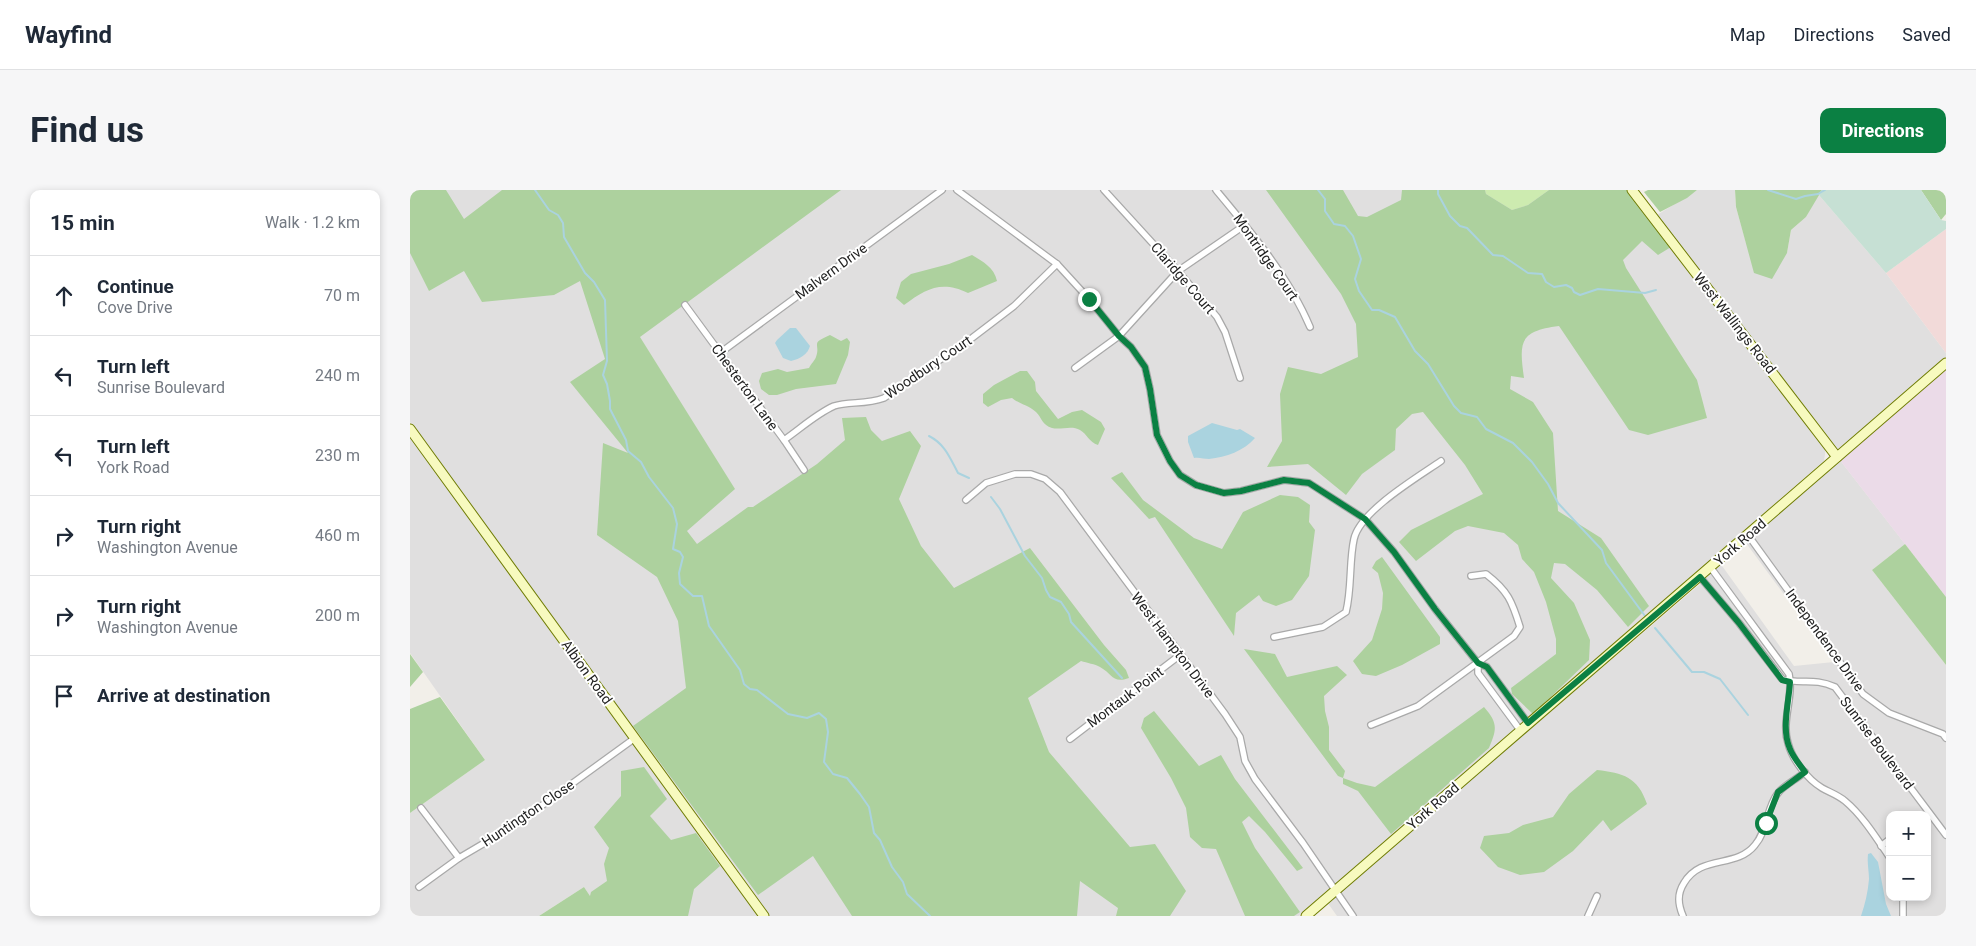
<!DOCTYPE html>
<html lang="en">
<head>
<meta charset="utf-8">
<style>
  :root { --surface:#fff; --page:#f6f6f7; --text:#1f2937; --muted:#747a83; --line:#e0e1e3; --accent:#0b8043 }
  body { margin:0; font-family:Roboto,sans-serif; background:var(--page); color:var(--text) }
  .controls { position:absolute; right:15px; bottom:15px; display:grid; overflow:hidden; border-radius:10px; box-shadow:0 2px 8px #0003 }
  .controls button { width:45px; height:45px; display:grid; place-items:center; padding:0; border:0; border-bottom:1px solid var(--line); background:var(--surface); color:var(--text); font:25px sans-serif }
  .stop { position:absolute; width:15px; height:15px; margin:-11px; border:4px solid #0b8043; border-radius:50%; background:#fff }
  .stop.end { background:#0b8043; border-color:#fff; box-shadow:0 1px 5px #0008 }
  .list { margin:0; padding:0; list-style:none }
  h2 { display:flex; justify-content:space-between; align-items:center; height:65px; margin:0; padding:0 20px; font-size:21px }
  h2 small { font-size:16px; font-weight:400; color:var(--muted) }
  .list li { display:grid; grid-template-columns:32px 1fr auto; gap:15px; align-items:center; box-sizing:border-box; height:80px; padding:0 20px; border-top:1px solid var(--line) }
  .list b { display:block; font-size:19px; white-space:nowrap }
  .list p { margin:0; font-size:16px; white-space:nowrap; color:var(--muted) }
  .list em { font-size:16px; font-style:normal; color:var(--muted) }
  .icon { flex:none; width:28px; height:28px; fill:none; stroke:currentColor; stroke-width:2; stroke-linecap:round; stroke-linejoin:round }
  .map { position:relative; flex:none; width:1536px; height:726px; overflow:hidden; border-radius:10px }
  header { display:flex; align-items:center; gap:30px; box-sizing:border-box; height:70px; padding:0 25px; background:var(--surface); border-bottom:1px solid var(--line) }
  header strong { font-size:24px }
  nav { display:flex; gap:28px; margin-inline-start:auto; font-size:18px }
  .intro { display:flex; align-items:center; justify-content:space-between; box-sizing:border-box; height:120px; padding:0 30px }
  h1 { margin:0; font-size:35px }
  .button { padding:12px 22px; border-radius:10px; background:var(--accent); color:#fff; font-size:18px; font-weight:700 }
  main { display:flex; gap:30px; padding:0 30px }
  aside { flex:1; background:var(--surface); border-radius:10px; box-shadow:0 2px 8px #0003 }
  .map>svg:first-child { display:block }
  .residential { fill:#e0dfdf; fill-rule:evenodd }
  .commercial { fill:#f2dad9 }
  .industrial { fill:#ebdbe8 }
  .grass { fill:#cdebb0 }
  .forest { fill:#add19e }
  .wetland { fill:#c6e0d4 }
  .water { fill:#aad3df }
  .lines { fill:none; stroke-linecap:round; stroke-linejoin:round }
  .stream { stroke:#aad3df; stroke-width:2 }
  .street-casing { stroke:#a9a9a9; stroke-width:8 }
  .secondary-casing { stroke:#707d05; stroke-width:11 }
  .street { stroke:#fff; stroke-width:5.5 }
  .secondary { stroke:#f7fabf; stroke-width:9 }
  .route { stroke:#0b8043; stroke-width:6 }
  .labels { text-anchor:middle; stroke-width:4; stroke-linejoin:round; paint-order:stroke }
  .street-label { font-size:14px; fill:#222; stroke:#fff }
</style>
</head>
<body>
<header>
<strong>Wayfind</strong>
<nav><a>Map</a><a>Directions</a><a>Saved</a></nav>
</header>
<div class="intro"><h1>Find us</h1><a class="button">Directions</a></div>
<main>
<aside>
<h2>15 min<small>Walk · 1.2 km</small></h2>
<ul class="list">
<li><svg class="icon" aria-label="ahead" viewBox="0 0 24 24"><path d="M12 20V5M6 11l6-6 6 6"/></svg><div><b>Continue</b><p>Cove Drive</p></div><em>70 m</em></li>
<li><svg class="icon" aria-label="left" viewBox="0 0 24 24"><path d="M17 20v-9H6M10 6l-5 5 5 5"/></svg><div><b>Turn left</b><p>Sunrise Boulevard</p></div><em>240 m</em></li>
<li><svg class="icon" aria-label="left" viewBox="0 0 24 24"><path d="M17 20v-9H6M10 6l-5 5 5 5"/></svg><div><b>Turn left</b><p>York Road</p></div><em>230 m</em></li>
<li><svg class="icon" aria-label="right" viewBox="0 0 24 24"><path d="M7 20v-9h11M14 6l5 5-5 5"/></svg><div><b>Turn right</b><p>Washington Avenue</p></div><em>460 m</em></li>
<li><svg class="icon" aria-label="right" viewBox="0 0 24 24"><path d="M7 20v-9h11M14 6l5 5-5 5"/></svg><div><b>Turn right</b><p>Washington Avenue</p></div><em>200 m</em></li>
<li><svg class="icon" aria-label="arrive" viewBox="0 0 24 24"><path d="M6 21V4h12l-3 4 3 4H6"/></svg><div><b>Arrive at destination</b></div></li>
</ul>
</aside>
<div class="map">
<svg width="1536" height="726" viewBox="0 0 1536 726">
  <rect width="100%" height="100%" fill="#f2efe9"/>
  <!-- residential -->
  <g class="residential">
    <polygon points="0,0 1217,0 1415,257 1415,264 1414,271 889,726 358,726 0,232"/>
    <polygon points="1287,0 1325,0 1326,17 1336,53 1377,63 1381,40 1396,27 1408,4 1476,83 1536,163 1536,167 1428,259 1247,25"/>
    <polygon points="0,246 349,726 193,726 174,697 129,726 0,726 0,623 75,570 0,463"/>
    <path d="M1429,269L1495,354L1462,380L1536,475V726H927L917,712L1289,395L1310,373L1384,476L1424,472L1336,353ZM1480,625H1517V707H1480Z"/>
  </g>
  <!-- commercial -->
  <polygon class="commercial" points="1536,39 1536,163 1476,83"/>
  <!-- industrial -->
  <polygon class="industrial" points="1536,180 1536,407 1429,269"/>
  <!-- grass -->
  <polygon class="grass" points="1075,0 1139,0 1118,15 1102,20 1076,4"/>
  <!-- forest -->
  <g class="forest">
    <path d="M0,0H36L54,29L92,0H431L230,147L325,299L277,341L287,354L338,317H343L407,274L435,250L432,228L456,227L461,240L472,251L500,241L511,256L489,309L511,356L544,398L620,358L694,455L716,480L719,488C702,494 703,484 690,477C685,474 677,473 671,471L618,508L639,562L720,657L745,654L776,701L760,726H706L708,718L670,691L667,726H442L403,666L348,705L223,536L276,498L268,431L247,387L187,345L193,253L218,263L160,192L195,169L170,91L144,105L72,112L54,81L19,101L0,63Z"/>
    <path d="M856,0H933L948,26L957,27L991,10L992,0H1075L1076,4L1102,20L1118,15L1139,0H1217L1261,57L1248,65L1232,51L1213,70L1216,78L1287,190L1297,228L1238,245L1219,240L1149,136C1109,141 1109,152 1114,188L1101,186L1100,199L1123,212L1143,243L1148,321L1191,348L1239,416L1218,437L1187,400L1155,374L1144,373L1141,388L1164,413L1180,450L1179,470L1123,524L1102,504L1101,498L1146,464V449L1136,412L1124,382L1112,369L1108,355L1094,343L1058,336L1045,341L1006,371L989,352L1001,340L1073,304L1055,275L1013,222L1002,224L986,239L985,260L952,284L936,305L898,274L857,277L872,251L870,204L878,177L911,184L948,167L946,134L931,104Z"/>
    <polygon points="1238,0 1287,0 1277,8 1250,22 1234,2"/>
    <polygon points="1325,0 1412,0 1396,27 1381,40 1377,63 1362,89 1344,83 1326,17"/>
    <polygon points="1511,0 1536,0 1536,24 1531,30"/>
    <path d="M562,65C573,72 584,77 587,91L558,103C531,90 516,99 494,115L486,108L491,92L501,84L539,74Z"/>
    <path d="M420,145L431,151L437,148L440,152L438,165L426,194L386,199L367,205H359L351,199L349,191L352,183L368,179L377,182L399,178C401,174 405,170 406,167C411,153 399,154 420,145Z"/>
    <path d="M610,181H617L625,192L626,201L648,229L662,222L672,220L691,232L695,239L688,255C679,252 677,244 670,240C662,235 651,240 642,238C632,235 632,228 626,222C618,215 609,214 602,208L591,210L578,217L573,213V204L584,195Z"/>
    <polygon points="712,282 733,310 784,348 812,359 833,322 870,305 888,307 900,315 899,332 905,340 899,386 882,410 866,416 853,411 849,405 826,423 824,446 745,327 739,329 701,288"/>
    <polygon points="1495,354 1536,407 1536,475 1462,380"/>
    <polygon points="972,367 1030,447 1030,454 992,475 966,486 952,484 943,471 962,450 972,419 973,403 968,383 962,378 966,371"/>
    <path d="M834,459L865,464L877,487L927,476L937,485L914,506L915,521L919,537V560L935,581L933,588L947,593L965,597L1074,517C1088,533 1087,539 1079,558L981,644L948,601L933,594V588L928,586Z"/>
    <polygon points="0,464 13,482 0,497"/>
    <polygon points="30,507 75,570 0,623 0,519"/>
    <polygon points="744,521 789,576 811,565 825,589 893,678 887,681 855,642 839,626 832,632 845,658 890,722 884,726 835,726 806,659 792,658 780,647 776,618 761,588 731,538 734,528"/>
    <polygon points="234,577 257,609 240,626 261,650 286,643 310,676 284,699 278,726 129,726 174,697 180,706 181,702 197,691 194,674 199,658 184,637 211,606 211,581"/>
    <path d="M1187,580C1213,583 1228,587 1237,614L1201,641L1193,630L1163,661L1134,682L1110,685L1088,677L1070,658L1074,646L1099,643L1113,635L1143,627L1159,604Z"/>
  </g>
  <!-- wetland -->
  <polygon class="wetland" points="1412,0 1511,0 1531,30 1536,31 1536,39 1476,83 1408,4"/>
  <!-- water -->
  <g class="water">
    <path d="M380,138H386L400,156C398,164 390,169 381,171L373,168L365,153L367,150Z"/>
    <path d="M802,233L827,240L830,239L845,248C834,261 816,267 799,269C794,269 789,267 784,268L778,252V246Z"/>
    <path d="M1461,663L1468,672L1476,714L1481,726H1451C1455,714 1458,702 1459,689C1459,681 1457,673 1458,664Z"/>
  </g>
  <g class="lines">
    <!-- stream -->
    <g class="stream">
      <polyline points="125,0 139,20 148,25 153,33 154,47 175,83 184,92 195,110 197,171 193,185 197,194 200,211 200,219 216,250 218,261 231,272 239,287 263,318 267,334 263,359 270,362 273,367 269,383 270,394 283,406 292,406 299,436 330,480 334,494 340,499 347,500 378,524 397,528 409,523 416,529 418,542 414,572 423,584 437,588 450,604 459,617 464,643 470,650 482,677 493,692 497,704 520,726"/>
      <polyline points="908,0 915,9 915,21 924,34 935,36 943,46 951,69 945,89 949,101 962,120 969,120 985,127 1005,161 1018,174 1044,216 1051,223 1067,227 1076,239 1103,253 1122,272 1138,294 1148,313 1192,360 1196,373 1235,426"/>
      <polyline points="1028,0 1028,4 1040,26 1050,36 1057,38 1083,65 1093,66 1118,83 1132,84 1136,92 1144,97 1156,95 1162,98 1164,102 1170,105 1188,99 1235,103 1246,100"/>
      <polyline points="1358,0 1386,9 1395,6 1408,4 1415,0"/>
      <path d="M519,246C535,254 540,268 548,283L559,288"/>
      <polyline points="581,307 590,319 615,366 632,388 636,400 640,407 651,412 659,424 661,432 712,488"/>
      <polyline points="1245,438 1282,482 1294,482 1310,489 1338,525"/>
    </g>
    <!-- street casing -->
    <g class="street-casing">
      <g id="street">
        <polyline points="547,0 647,74 679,109 709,146 721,157 735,177 740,199 747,245 760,271 770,285 786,295 814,303 831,301 874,290 899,293 955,329 984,362 1025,419 1068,473 1077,477 1118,533"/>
        <polyline points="694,0 768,81 807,127 815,142 830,188"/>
        <path d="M806,0C841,42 879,87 900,137"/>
        <polyline points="275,115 374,250 394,280"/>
        <polyline points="310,163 532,0"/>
        <polyline points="665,178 709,146 768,81 835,35"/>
        <path d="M374,250C390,239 406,224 424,216C439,211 455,215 474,208L562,148L604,116L647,74"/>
        <polyline points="556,310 576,293 605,284 621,284 635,289 650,302 815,524 830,547 835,571 845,589 893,653 943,726"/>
        <polyline points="1338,345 1453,504 1479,523 1533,544 1536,548"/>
        <path d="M1301,378L1379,484C1384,507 1371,531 1378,553C1382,569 1397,589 1412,598C1419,602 1428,605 1435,611C1453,626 1467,649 1480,668"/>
        <path d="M1290,387L1329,433L1372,489C1391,495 1403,487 1425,497L1536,645"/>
        <path d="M864,447L913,437L936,422C942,398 939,371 944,349C950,321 1008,287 1031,271"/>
        <polyline points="1068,473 1068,483 1110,540"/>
        <path d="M961,535L1008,516L1104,446L1110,437C1102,411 1098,401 1076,384L1061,386"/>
        <polyline points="660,549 770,465"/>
        <polyline points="11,618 49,668"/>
        <polyline points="1471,656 1480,649"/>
        <polyline points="9,697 49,668 105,635 225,548"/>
        <polyline points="1493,707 1493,726"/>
        <polyline points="1178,726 1187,706"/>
        <path d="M1273,726C1268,714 1267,704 1274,693C1291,664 1326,679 1345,655C1358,640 1356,618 1368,603C1374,595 1387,589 1395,582"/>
      </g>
    </g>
    <!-- secondary casing -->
    <g class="secondary-casing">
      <g id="secondary">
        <polyline points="1222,0 1427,267"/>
        <polyline points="0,239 354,726"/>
        <polyline points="896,726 1536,173"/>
      </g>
    </g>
    <!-- street -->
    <use href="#street" class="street"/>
    <!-- secondary -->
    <use href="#secondary" class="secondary"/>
  </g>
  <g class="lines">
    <!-- route -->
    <path class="route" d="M679,109L709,146L721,157L735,177L740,199L747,245L760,271L770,285L786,295L814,303L831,301L874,290L899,293L955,329L984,362L1025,419L1068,473L1077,477L1118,533L1290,387L1329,433L1372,490L1380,492C1379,512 1371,539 1380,559C1383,567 1390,575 1395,582L1368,602L1356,633"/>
  </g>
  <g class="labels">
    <!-- street labels -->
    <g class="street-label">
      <text transform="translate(856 67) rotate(55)" y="5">Montridge Court</text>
      <text transform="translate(421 81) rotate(-36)" y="5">Malvern Drive</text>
      <text transform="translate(773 88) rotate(49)" y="5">Claridge Court</text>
      <text transform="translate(1325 133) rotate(52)" y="5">West Wallings Road</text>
      <text transform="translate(518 177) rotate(-34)" y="5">Woodbury Court</text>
      <text transform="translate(335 197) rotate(54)" y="5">Chesterton Lane</text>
      <text transform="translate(1330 352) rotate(-41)" y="5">York Road</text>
      <text transform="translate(1415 450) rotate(54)" y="5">Independence Drive</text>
      <text transform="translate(763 455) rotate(53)" y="5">West Hampton Drive</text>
      <text transform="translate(177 482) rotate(54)" y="5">Albion Road</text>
      <text transform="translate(715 507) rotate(-37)" y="5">Montauk Point</text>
      <text transform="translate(1467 553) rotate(53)" y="5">Sunrise Boulevard</text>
      <text transform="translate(1023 616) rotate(-41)" y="5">York Road</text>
      <text transform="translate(118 623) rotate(-34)" y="5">Huntington Close</text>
    </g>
  </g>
</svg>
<div class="controls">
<button>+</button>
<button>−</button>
</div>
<div class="stop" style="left:1356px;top:633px"></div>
<div class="stop end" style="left:679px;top:109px"></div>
</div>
</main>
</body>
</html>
